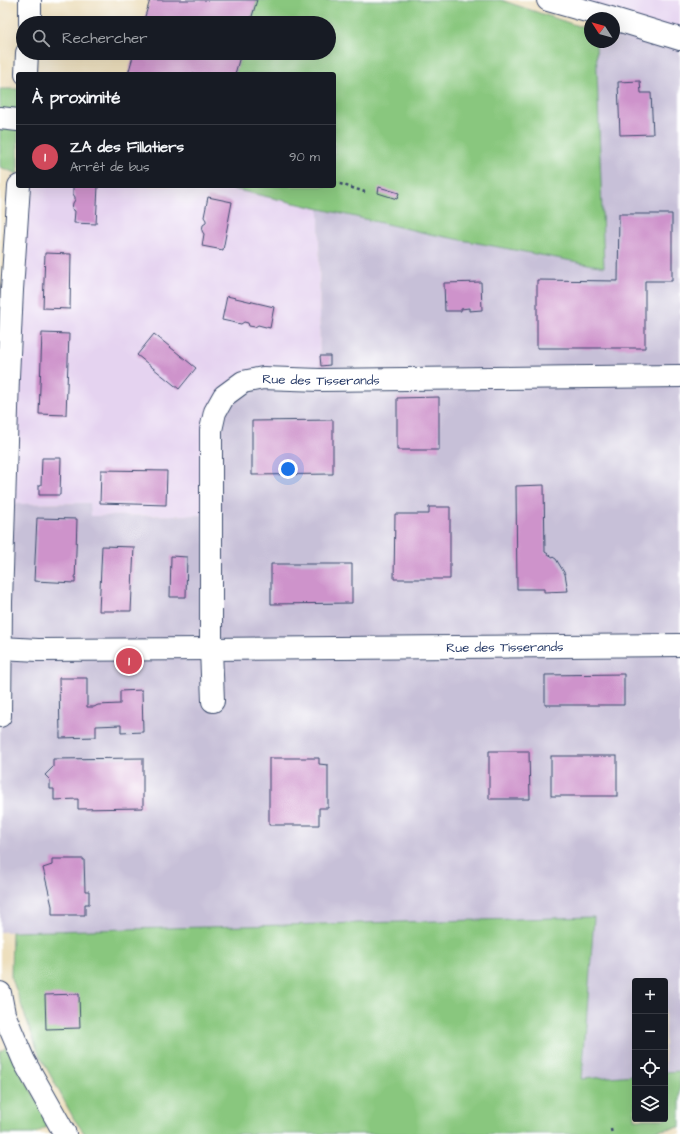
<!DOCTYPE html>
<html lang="fr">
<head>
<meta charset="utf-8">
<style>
  :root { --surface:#171b24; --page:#20242c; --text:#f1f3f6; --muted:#9ea1a6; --line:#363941; --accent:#d1495b }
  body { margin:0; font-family:"Architects Daughter",sans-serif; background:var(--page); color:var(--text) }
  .controls { position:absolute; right:12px; bottom:12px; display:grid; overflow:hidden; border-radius:4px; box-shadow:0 4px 16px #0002 }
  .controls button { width:36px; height:36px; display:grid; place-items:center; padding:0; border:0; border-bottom:1px solid var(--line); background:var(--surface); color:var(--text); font:20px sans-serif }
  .compass { position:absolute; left:584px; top:12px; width:36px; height:36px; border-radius:50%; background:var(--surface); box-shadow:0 4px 16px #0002; rotate:306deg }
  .you { position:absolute; left:288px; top:469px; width:14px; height:14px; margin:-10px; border:3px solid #fff; border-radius:50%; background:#1a73e8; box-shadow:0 0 0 6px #1a73e833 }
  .badge { display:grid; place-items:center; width:26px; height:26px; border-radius:50%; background:var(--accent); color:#fff; font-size:13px; font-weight:700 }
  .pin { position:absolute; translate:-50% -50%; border:2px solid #fff; box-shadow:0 1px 4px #0006 }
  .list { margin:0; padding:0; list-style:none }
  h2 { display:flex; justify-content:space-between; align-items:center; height:52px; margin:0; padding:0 16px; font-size:17px }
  h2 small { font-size:13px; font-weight:400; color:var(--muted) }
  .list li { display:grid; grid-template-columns:26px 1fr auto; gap:12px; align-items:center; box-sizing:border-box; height:64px; padding:0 16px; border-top:1px solid var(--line) }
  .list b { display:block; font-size:15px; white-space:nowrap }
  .list p { margin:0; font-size:13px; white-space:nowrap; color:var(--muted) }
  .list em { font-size:13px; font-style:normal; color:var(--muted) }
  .icon { flex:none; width:22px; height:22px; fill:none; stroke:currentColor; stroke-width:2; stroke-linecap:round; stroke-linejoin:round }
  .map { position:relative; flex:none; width:680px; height:1134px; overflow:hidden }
  .search { position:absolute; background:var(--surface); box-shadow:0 4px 16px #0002; left:16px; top:16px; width:320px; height:44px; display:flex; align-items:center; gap:10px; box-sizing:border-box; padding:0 14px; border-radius:22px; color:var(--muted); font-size:15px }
  .panel { position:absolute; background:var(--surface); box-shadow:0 4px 16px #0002; left:16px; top:72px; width:320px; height:116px; border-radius:4px }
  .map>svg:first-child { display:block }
  .built { fill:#e5d3f0 }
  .industrial { fill:#c7c0d8 }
  .green { fill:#89c77e; stroke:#527b6e }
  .building { fill:#ce93cb }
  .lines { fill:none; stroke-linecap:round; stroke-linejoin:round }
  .minor-casing { stroke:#3a496c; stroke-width:24 }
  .path { stroke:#3a496c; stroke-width:2.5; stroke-dasharray:3 3; stroke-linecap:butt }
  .minor { stroke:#fff; stroke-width:22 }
  .labels { text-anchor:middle; stroke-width:3.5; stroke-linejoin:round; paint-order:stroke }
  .street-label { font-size:13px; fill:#1b2f5e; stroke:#fff }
</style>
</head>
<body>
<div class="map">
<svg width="680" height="1134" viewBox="0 0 680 1134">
  <rect width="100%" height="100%" fill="#fff"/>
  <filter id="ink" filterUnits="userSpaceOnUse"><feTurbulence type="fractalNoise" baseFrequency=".025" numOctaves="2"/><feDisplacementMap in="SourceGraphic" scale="8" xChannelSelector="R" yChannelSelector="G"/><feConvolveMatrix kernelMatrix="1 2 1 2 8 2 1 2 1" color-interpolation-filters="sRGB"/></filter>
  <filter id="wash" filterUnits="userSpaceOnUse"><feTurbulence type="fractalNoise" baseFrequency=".012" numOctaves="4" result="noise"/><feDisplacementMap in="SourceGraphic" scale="16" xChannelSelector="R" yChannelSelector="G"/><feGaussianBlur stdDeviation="0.9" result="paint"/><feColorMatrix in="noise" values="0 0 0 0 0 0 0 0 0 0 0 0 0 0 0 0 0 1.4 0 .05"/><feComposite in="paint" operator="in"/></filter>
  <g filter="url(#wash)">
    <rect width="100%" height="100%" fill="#eddfbd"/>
    <!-- built -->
    <g class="built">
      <polygon points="548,0 680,0 680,39"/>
      <polygon points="19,186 220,186 319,209 320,380 211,515 90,516 90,503 19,504 4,498"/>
    </g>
    <!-- industrial -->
    <polygon class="industrial" points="614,33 669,43 680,46 680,1071 665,1072 665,981 635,981 635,1075 582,1079 594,917 0,932 0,716 4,498 19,504 90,503 91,516 211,515 211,430 243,382 320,380 319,209 430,234 604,267 596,42 614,42"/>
    <!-- green -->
    <g class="green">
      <polygon points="257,0 501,0 590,30 590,42 596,42 604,267 430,234 220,186 334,186 334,74 235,74 241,53 329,53 329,23 250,23"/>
      <polygon points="0,89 18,89 18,174 0,167"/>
      <polygon points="594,917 582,1079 635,1075 635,1119 665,1119 665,1072 680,1071 680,1127 633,1134 85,1134 74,1119 38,1052 11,976 12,932"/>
      <polygon points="6,1047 47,1118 47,1127 34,1134 1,1134 0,1052"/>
    </g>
    <g id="blocks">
      <!-- building -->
      <g class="building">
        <polygon points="150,0 257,0 250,23 143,23"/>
        <polygon points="134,53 241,53 235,74 128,74"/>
        <polygon points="640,81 641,93 651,93 653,134 620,135 618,82"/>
        <polygon points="73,186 98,186 96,224 74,223 75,211 72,209 73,203 75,200 75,197 73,194"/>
        <polygon points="379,187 399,193 397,199 378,193"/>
        <polygon points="208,197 232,202 223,250 202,246 204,234 202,231 203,225 206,223 206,220 204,217"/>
        <polygon points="619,214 672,214 672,281 645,281 645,348 537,348 537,280 618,281"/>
        <polygon points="45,253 71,254 70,309 43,308"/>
        <polygon points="481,282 482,310 469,311 469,308 461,309 461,311 445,311 444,283"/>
        <polygon points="227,296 274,307 270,328 258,325 255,327 249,326 248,323 244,322 241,324 222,320"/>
        <polygon points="42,333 69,334 66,415 39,414"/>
        <polygon points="154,334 196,368 179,389 137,355"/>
        <polygon points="320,356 330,356 330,365 321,366"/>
        <polygon points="439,397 439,450 397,450 397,398"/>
        <polygon points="333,420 333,474 252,475 252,421"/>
        <polygon points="42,458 61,458 60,495 39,495 39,485 41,485"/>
        <polygon points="101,470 167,471 166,505 100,503"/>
        <polygon points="544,485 545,552 556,559 565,574 568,591 544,592 544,589 517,589 516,486"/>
        <polygon points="429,507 450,507 450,579 394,579 395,514 429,514"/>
        <polygon points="37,518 77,519 75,583 34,581"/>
        <polygon points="102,546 134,547 131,611 99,611"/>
        <polygon points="171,556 187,557 186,597 170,597"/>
        <polygon points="271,564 352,564 352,603 271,604"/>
        <polygon points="624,674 624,705 545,705 545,675"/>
        <polygon points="59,678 87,678 87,707 94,707 98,705 120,704 120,691 142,690 143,732 121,733 121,725 96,726 96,737 60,738"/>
        <polygon points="489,751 529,751 530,799 489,799"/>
        <rect x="551" y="756" width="66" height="40"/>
        <polygon points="143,758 143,808 78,809 78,799 54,800 54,789 50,789 50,780 45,775 53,767 53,759"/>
        <polygon points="269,758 319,758 319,764 328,765 328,808 319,808 319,825 269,825"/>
        <polygon points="52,859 84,859 85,891 89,891 89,904 85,904 85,915 52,915 52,906 43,868 52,865"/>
        <polygon points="79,994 80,1028 46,1029 45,995"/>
      </g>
    </g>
  </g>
  <g filter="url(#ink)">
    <use href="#blocks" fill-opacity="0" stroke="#3a496c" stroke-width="1"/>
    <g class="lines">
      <!-- minor casing -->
      <g class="minor-casing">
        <g id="minor">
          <polyline points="548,0 611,18"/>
          <polyline points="614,19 680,39"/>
          <polyline points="30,23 30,0"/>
          <polyline points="26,74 27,53"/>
          <polyline points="0,118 18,120"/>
          <path id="s1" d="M1,648L38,650L211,649L680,645"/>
          <path id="s2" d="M213,701L211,649V430L215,412L224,396L243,382L263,378L320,380L680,376"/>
          <polyline points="0,716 1,602 8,377 12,290 19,186"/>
          <polyline points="0,993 4,1014 24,1061 65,1134"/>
        </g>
      </g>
      <!-- path -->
      <g class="path">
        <polyline points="334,182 365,192"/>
        <polyline points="611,1129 612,1134"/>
      </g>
      <!-- minor -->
      <use href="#minor" class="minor"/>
    </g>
  </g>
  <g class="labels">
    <!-- street labels -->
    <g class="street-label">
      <text dy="5" stroke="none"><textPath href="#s2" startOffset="410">Rue des Tisserands</textPath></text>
      <text dy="5" stroke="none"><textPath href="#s1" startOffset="504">Rue des Tisserands</textPath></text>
    </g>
  </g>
</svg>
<div class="controls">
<button>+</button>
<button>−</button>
<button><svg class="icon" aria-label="locate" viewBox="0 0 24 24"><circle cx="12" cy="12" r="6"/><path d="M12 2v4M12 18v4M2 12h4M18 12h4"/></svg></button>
<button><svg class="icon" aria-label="layers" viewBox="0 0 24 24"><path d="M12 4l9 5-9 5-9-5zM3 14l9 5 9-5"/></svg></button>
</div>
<svg class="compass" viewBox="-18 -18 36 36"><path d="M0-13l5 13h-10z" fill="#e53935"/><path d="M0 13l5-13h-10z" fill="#9ea1a6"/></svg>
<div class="you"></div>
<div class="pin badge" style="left:129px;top:661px">1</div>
<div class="search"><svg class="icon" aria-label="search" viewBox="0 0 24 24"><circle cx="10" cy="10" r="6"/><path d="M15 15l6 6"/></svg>Rechercher</div>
<section class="panel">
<h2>À proximité<small></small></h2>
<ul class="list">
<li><span class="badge">1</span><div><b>ZA des Fillatiers</b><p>Arrêt de bus</p></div><em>90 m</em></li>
</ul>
</section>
</div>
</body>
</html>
